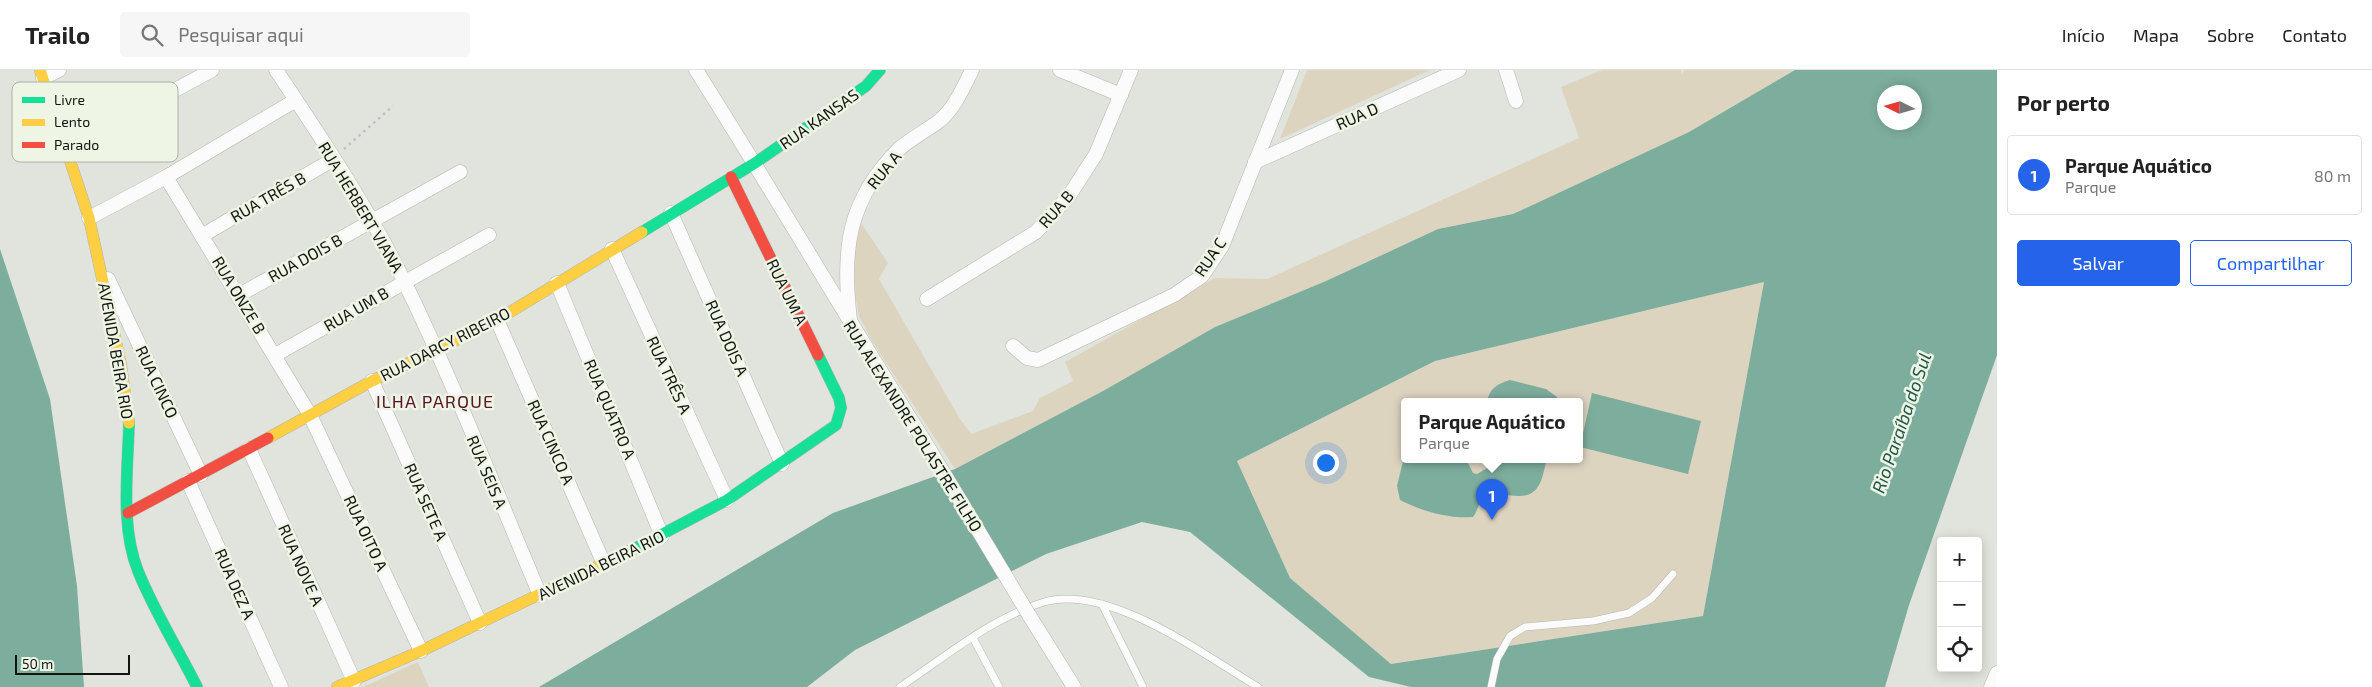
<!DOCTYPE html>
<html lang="pt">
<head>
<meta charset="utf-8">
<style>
  :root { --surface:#fff; --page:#f6f6f6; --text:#222; --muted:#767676; --line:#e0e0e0; --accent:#2563eb }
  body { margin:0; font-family:"Exo 2",sans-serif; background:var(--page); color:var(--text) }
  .controls { position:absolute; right:15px; bottom:15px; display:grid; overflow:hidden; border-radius:5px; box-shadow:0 2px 12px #0003 }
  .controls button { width:45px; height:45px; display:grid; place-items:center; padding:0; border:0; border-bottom:1px solid var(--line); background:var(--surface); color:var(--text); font:25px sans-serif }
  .compass { position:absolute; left:1877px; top:15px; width:45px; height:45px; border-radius:50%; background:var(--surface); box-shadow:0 2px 12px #0003; rotate:275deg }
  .scale { position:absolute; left:15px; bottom:12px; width:115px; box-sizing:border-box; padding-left:5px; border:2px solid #12140f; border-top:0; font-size:14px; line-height:18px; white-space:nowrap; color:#12140f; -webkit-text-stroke:4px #eef5e5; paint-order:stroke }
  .you { position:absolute; left:1325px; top:392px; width:18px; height:18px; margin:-12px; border:4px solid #fff; border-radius:50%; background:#1a73e8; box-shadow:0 0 0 8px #1a73e833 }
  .badge { display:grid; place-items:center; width:32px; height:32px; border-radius:50%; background:var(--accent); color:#fff; font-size:16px; font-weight:700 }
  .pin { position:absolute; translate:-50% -41px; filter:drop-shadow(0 1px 2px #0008) }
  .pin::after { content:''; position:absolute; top:26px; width:18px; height:15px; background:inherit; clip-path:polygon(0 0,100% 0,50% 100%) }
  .popup { position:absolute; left:1401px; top:328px; width:182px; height:65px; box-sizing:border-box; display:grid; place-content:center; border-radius:5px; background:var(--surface); filter:drop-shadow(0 1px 4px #0005); font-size:16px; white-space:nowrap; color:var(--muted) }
  .popup b { font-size:19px; color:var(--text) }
  .popup::after { content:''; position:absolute; left:50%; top:100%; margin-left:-10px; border:10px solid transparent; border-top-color:var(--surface) }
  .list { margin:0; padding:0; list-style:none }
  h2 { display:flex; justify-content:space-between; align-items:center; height:65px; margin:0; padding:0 20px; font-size:21px }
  h2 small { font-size:16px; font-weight:400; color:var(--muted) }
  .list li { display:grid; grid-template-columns:32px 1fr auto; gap:15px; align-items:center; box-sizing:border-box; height:80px; margin:0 10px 10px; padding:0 10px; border:1px solid var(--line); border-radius:5px }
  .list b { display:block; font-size:19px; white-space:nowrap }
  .list p { margin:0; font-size:16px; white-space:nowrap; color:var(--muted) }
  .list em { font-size:16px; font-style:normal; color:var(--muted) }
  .actions { display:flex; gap:10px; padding:15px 20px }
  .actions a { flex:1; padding:11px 0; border:1px solid var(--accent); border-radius:5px; text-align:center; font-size:18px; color:var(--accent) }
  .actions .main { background:var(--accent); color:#fff }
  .icon { flex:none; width:28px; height:28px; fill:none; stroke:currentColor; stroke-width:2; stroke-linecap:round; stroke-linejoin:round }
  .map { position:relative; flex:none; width:1997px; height:617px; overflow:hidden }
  header { display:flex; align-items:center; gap:30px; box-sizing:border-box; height:70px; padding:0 25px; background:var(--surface); border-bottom:1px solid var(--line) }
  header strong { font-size:24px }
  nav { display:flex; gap:28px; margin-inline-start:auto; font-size:18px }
  .search { width:350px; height:45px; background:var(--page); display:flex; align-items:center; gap:12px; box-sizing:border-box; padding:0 18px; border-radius:5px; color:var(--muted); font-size:19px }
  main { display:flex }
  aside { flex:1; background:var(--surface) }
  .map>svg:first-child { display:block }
  .green { fill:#ddd4c0; fill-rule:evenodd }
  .water { fill:#7dad9d; fill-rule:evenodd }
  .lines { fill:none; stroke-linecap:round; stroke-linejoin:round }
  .lane-casing { stroke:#b3b6b0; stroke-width:8 }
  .street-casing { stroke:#b3b6b0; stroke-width:15 }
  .fast-casing { stroke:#b3b6b0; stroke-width:12 }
  .slow-casing { stroke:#b3b6b0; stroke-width:12 }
  .jam-casing { stroke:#b3b6b0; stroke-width:12 }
  .path { stroke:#c0c2bf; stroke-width:2.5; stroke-dasharray:2.5 4; stroke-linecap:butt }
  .lane { stroke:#fafbfa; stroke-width:7 }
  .street { stroke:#fafbfa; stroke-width:14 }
  .fast { stroke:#16e098; stroke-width:11 }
  .slow { stroke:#ffcf43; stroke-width:11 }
  .jam { stroke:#f24e42; stroke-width:11 }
  .street-bridge-casing { stroke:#b3b6b0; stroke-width:15; stroke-linecap:butt }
  .street-bridge { stroke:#fafbfa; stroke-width:14 }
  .labels { text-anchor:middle; stroke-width:5; stroke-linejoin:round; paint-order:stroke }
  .street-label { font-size:16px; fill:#12140f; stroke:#eef5e5 }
  .neighbourhood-label { font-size:18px; letter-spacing:1px; fill:#59152b; stroke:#eef5e5 }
  .water-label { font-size:18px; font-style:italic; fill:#1f5648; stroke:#eef5e5 }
  .key { fill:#eef5e5; stroke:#acb2a5; stroke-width:1 }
  .key-label { font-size:14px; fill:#12140f }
</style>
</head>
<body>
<header>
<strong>Trailo</strong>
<div class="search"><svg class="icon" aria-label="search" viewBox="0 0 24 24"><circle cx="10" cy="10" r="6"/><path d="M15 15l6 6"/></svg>Pesquisar aqui</div>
<nav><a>Início</a><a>Mapa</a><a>Sobre</a><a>Contato</a></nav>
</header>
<main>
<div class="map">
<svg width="1997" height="617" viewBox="0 0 1997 617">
  <rect width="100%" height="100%" fill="#e0e4dc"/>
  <!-- green -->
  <g class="green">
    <polygon points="1307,0 1430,0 1280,69"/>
    <polygon points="1602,0 1681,0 1682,4 1684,0 1795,0 1689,62 1513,144 1438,159 1326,211 1215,257 1103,321 955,399 872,271 859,246 854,220 853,184 861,153 888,193 879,209 960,349 971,364 1033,341 1040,328 1073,311 1065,292 1215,208 1267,209 1579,68 1561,17"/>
    <path d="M1764,212L1703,546L1391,594L1290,508L1237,391L1435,291ZM1404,331H1580V389H1404Z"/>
    <polygon points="418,592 429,617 363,617"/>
  </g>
  <!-- water -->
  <g class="water">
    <path d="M1795,0H1997V285L1909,535L1885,617H1411L1369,607L1190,462L1142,452L1046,484L855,580L807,617H539L833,443L955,399L1103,321L1215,257L1326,211L1438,159L1513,144L1689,62ZM1884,22H1914V52H1884ZM1764,212L1703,546L1391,594L1290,508L1237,391L1435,291Z"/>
    <polygon points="0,179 50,329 77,516 84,617 0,617"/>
    <path d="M1510,310L1546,319L1557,327L1558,331H1487C1490,318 1497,314 1510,310Z"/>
    <polygon points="1592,323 1701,351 1688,404 1580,377"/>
    <path d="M1404,387V389H1466L1473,403L1477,404L1503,389H1547C1544,398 1543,411 1537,418C1523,437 1494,414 1482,430C1478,435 1477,442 1473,447C1449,449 1421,441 1400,430L1397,416Z"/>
  </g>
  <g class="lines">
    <!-- lane casing -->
    <g class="lane-casing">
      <g id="lane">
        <polyline points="1102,534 1143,617"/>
        <polyline points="973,568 999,617"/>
        <path d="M900,617C945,587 991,548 1044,532C1108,513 1204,585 1258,617"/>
        <polyline points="1491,617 1497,589 1510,566 1525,557 1593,551 1629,543 1652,528 1673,504"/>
      </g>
    </g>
    <!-- street casing -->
    <g class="street-casing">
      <g id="street">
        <path d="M276,0C322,69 369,139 405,213C454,314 496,421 540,525"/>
        <path d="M696,0C774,123 847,249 925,372"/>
        <polyline points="1060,0 1121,25"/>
        <polyline points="1506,0 1516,31"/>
        <polyline points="43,8 59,0"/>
        <polyline points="66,79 212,0"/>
        <polyline points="1255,92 1459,0"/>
        <polyline points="166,107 310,345 421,581"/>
        <polyline points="671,143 782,394"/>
        <polyline points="89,148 166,107 296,30"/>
        <polyline points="203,165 334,89"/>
        <polyline points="612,179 727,430"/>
        <polyline points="108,209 201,405"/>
        <polyline points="557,213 662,466"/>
        <polyline points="239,225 460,102"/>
        <polyline points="927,229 1036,162 1069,126 1096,84 1131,0"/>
        <polyline points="497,250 604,494"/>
        <path d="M850,250C842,181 847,131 898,80C910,69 926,61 939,51C955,38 963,18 972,0"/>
        <polyline points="1013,276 1027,288 1038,290 1174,225 1202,206 1222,176 1292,0"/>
        <polyline points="275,285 489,165"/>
        <polyline points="372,311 480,553"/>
        <polyline points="249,379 354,611"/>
        <polyline points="188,411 281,617"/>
        <polyline points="1029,545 1074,617"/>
        <polyline points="1991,617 1997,603"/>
      </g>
    </g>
    <!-- fast casing -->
    <g class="fast-casing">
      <g id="fast">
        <polyline points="642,162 755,93 866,16 880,0"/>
        <path d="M129,353C128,400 120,456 138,501C154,541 178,579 197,617"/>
        <polyline points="632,480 727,430 836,355 841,338 839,328 818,285"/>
      </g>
    </g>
    <!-- slow casing -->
    <g class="slow-casing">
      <g id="slow">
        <polyline points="40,0 89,148 121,295 129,353"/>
        <polyline points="268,368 372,311 497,250 642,162"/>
        <polyline points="337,617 421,581 632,480"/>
      </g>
    </g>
    <!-- jam casing -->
    <g class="jam-casing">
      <g id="jam">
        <polyline points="731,107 818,285"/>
        <polyline points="128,443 268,368"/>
      </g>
    </g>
    <!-- path -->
    <polyline class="path" points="344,79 393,36"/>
    <!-- lane -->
    <use href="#lane" class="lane"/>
    <!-- street -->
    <use href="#street" class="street"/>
    <!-- fast -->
    <use href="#fast" class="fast"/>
    <!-- slow -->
    <use href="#slow" class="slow"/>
    <!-- jam -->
    <use href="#jam" class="jam"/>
    <!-- street-bridge casing -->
    <g class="street-bridge-casing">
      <polyline id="street-bridge" points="925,372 1029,545"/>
    </g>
    <!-- street-bridge -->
    <use href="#street-bridge" class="street-bridge"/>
  </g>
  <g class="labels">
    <!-- street labels -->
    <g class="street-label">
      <text transform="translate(1357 46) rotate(-24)" y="6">RUA D</text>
      <text transform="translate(819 49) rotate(-35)" y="6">RUA KANSAS</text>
      <text transform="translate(884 100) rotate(-51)" y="6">RUA A</text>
      <text transform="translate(268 127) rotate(-30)" y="6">RUA TRÊS B</text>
      <text transform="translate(361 137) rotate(59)" y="6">RUA HERBERT VIANA</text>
      <text transform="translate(1056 139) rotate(-49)" y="6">RUA B</text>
      <text transform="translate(1210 187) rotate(-56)" y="6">RUA C</text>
      <text transform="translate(305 188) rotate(-29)" y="6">RUA DOIS B</text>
      <text transform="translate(787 222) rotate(64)" y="6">RUA UM A</text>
      <text transform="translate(239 225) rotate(59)" y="6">RUA ONZE B</text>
      <text transform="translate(356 239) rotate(-30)" y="6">RUA UM B</text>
      <text transform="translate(727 268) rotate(66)" y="6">RUA DOIS A</text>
      <text transform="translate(445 274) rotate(-27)" y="6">RUA DARCY RIBEIRO</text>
      <text transform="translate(116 281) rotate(80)" y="6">AVENIDA BEIRA RIO</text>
      <text transform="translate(669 305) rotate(65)" y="6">RUA TRÊS A</text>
      <text transform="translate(157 312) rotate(65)" y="6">RUA CINCO</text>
      <text transform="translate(610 339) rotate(67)" y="6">RUA QUATRO A</text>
      <text transform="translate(913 356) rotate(58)" y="6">RUA ALEXANDRE POLASTRE FILHO</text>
      <text transform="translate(551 372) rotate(66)" y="6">RUA CINCO A</text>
      <text transform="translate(487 402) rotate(67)" y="6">RUA SEIS A</text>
      <text transform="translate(426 432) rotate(66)" y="6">RUA SETE A</text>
      <text transform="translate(366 463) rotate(65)" y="6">RUA OITO A</text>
      <text transform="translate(301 495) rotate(66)" y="6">RUA NOVE A</text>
      <text transform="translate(601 495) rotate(-26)" y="6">AVENIDA BEIRA RIO</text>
      <text transform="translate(235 514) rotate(66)" y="6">RUA DEZ A</text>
    </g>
    <!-- neighbourhood labels -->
    <g class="neighbourhood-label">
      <text x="435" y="338">ILHA PARQUE</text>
    </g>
    <!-- water labels -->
    <g class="water-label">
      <text transform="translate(1902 353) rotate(-71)" y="6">Rio Paraíba do Sul</text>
    </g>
  </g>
  <!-- legend -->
  <rect x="12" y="12" width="166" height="80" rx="8" class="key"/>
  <rect x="22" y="27" width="23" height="6" fill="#16e098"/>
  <rect x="22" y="49" width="23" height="7" fill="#ffcf43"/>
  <rect x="22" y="72" width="23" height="6" fill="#f24e42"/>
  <g class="key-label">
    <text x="54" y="35">Livre</text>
    <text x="54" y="57">Lento</text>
    <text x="54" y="80">Parado</text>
  </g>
</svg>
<div class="controls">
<button>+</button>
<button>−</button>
<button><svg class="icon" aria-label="locate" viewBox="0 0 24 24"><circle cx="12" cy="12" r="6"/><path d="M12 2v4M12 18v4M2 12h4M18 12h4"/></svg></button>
</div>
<svg class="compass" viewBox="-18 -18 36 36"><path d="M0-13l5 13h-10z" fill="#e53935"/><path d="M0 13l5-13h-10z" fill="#767676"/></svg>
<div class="scale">50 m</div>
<div class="you"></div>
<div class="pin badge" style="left:1492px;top:450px">1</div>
<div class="popup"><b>Parque Aquático</b>Parque</div>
</div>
<aside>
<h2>Por perto<small></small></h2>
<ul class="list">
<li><span class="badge">1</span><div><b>Parque Aquático</b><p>Parque</p></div><em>80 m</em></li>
</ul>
<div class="actions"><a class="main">Salvar</a><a>Compartilhar</a></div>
</aside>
</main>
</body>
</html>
